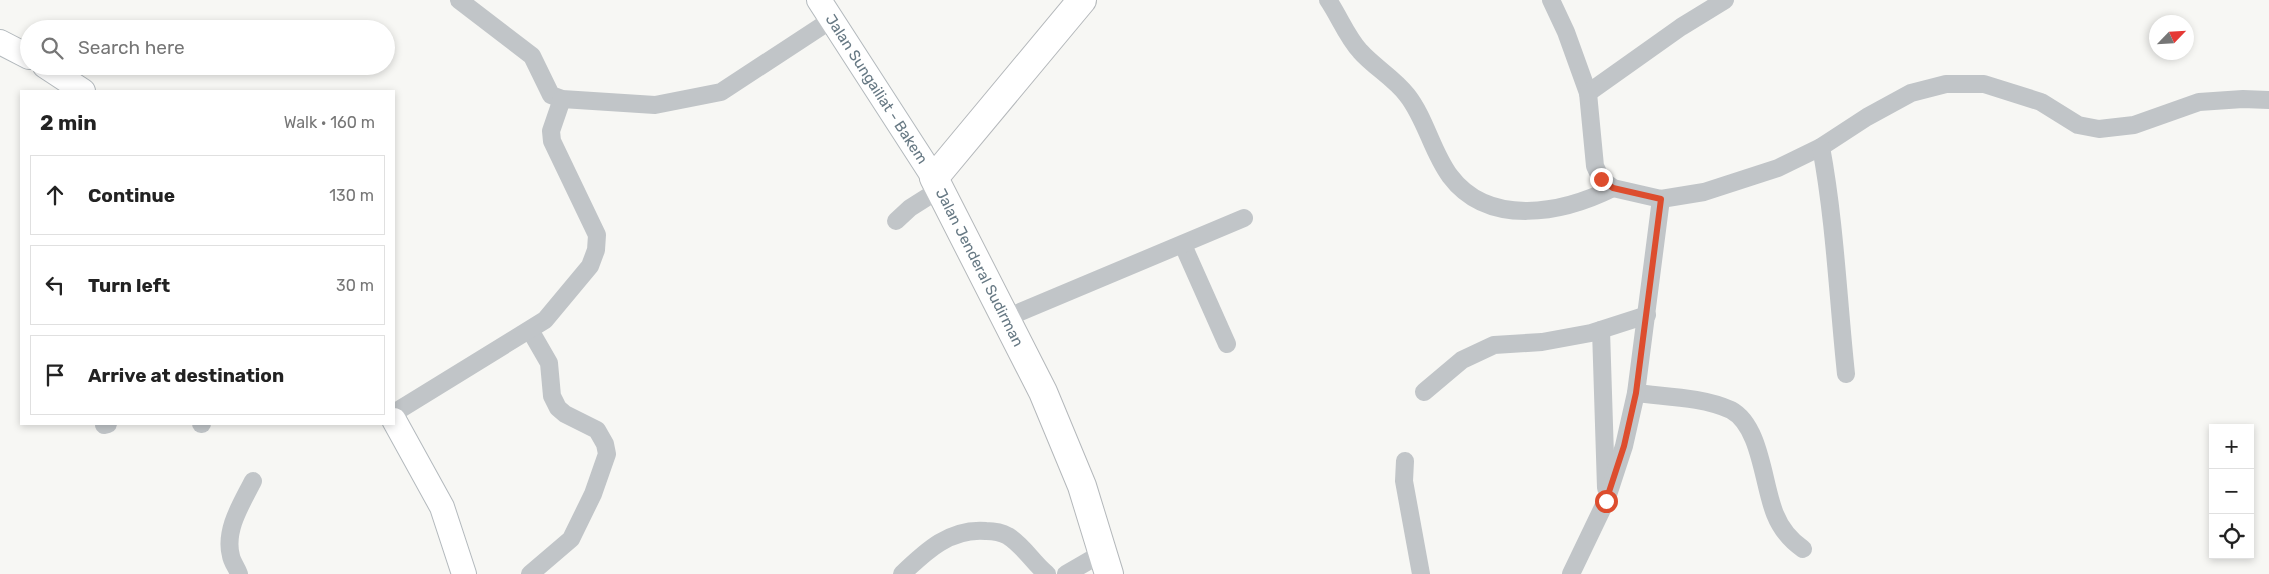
<!DOCTYPE html>
<html lang="en">
<head>
<meta charset="utf-8">
<style>
  :root { --surface:#fff; --page:#f2f2f2; --text:#222; --muted:#767676; --line:#e0e0e0 }
  body { margin:0; font-family:Rubik,sans-serif; background:var(--page); color:var(--text) }
  .controls { position:absolute; right:15px; bottom:15px; display:grid; overflow:hidden; border-radius:0px; box-shadow:0 2px 8px #0003 }
  .controls button { width:45px; height:45px; display:grid; place-items:center; padding:0; border:0; border-bottom:1px solid var(--line); background:var(--surface); color:var(--text); font:25px sans-serif }
  .compass { position:absolute; left:2149px; top:15px; width:45px; height:45px; border-radius:50%; background:var(--surface); box-shadow:0 2px 8px #0003; rotate:65deg }
  .stop { position:absolute; width:15px; height:15px; margin:-11px; border:4px solid #dd4d2e; border-radius:50%; background:#fff }
  .stop.end { background:#dd4d2e; border-color:#fff; box-shadow:0 1px 5px #0008 }
  .list { margin:0; padding:0; list-style:none }
  h2 { display:flex; justify-content:space-between; align-items:center; height:65px; margin:0; padding:0 20px; font-size:21px }
  h2 small { font-size:16px; font-weight:400; color:var(--muted) }
  .list li { display:grid; grid-template-columns:32px 1fr auto; gap:15px; align-items:center; box-sizing:border-box; height:80px; margin:0 10px 10px; padding:0 10px; border:1px solid var(--line); border-radius:0px }
  .list b { display:block; font-size:19px; white-space:nowrap }
  .list em { font-size:16px; font-style:normal; color:var(--muted) }
  .icon { flex:none; width:28px; height:28px; fill:none; stroke:currentColor; stroke-width:2; stroke-linecap:round; stroke-linejoin:round }
  .map { position:relative; flex:none; width:2269px; height:574px; overflow:hidden }
  .search { position:absolute; background:var(--surface); box-shadow:0 2px 8px #0003; left:20px; top:20px; width:375px; height:55px; display:flex; align-items:center; gap:12px; box-sizing:border-box; padding:0 18px; border-radius:28px; color:var(--muted); font-size:19px }
  .panel { position:absolute; background:var(--surface); box-shadow:0 2px 8px #0003; left:20px; top:90px; width:375px; height:335px; border-radius:0px }
  .map>svg:first-child { display:block }
  .lines { fill:none; stroke-linecap:round; stroke-linejoin:round }
  .secondary-casing { stroke:#b3b9bd; stroke-width:26 }
  .highway-casing { stroke:#b4b8bb; stroke-width:30 }
  .street { stroke:#c1c5c8; stroke-width:18 }
  .secondary { stroke:#fff; stroke-width:24 }
  .highway { stroke:#fff; stroke-width:28 }
  .route { stroke:#dd4d2e; stroke-width:6 }
  .labels { text-anchor:middle; stroke-width:5; stroke-linejoin:round; paint-order:stroke }
  .street-label { font-size:15px; fill:#677984; stroke:#fff }
</style>
</head>
<body>
<div class="map">
<svg width="2269" height="574" viewBox="0 0 2269 574">
  <rect width="100%" height="100%" fill="#f7f7f4"/>
  <g class="lines">
    <!-- secondary casing -->
    <g class="secondary-casing">
      <g id="secondary">
        <path id="s1" d="M819,0L934,178"/>
        <polyline points="0,42 29,57"/>
        <polyline points="45,66 83,91"/>
        <polyline points="394,420 442,507 464,574"/>
      </g>
    </g>
    <!-- highway casing -->
    <g class="highway-casing">
      <g id="highway">
        <path id="s2" d="M1082,0L934,178L1043,392L1082,486L1109,574"/>
      </g>
    </g>
    <!-- street -->
    <g class="street">
      <polyline points="459,0 532,56 551,95 562,99 655,105 721,92 831,20"/>
      <path d="M1328,0C1339,16 1347,37 1360,51C1374,67 1394,78 1407,95C1426,119 1432,152 1450,176C1489,228 1563,213 1613,188"/>
      <polyline points="1551,0 1566,32 1588,93 1595,166 1601,179 1613,188 1661,199 1704,192 1778,168 1821,147 1867,117 1911,93 1946,84 1984,84 2041,102 2078,125 2099,129 2134,125 2199,102 2243,99 2269,100"/>
      <polyline points="1588,93 1681,27 1725,0"/>
      <path d="M1821,147C1835,222 1838,299 1846,374"/>
      <polyline points="896,221 910,208 940,189"/>
      <polyline points="1183,245 1227,344"/>
      <polyline points="1006,318 1244,218"/>
      <polyline points="530,330 549,363 552,396 558,408 565,414 597,430 605,444 607,454 593,494 571,539 530,574"/>
      <polyline points="1601,330 1606,488"/>
      <polyline points="1424,392 1462,360 1494,345 1542,342 1591,333 1647,315"/>
      <path d="M1636,393C1667,397 1702,397 1731,410C1761,426 1763,485 1775,514C1781,529 1790,540 1803,549"/>
      <polyline points="394,413 545,320 590,266 596,250 597,235 552,141 551,131 562,99"/>
      <polyline points="201,424 202,424"/>
      <polyline points="104,425 108,424"/>
      <polyline points="1405,461 1404,481 1421,574"/>
      <path d="M239,574C237,568 232,562 231,556C224,530 242,503 253,481"/>
      <path d="M902,574C926,551 950,528 986,531C993,531 1001,532 1008,536C1024,546 1033,563 1047,574"/>
      <polyline points="1066,574 1104,552"/>
      <polyline points="1571,574 1606,501 1624,446 1636,393 1661,199"/>
    </g>
    <!-- secondary -->
    <use href="#secondary" class="secondary"/>
    <!-- highway -->
    <use href="#highway" class="highway"/>
  </g>
  <g class="lines">
    <!-- route -->
    <polyline class="route" points="1601,179 1613,188 1661,199 1636,393 1624,446 1606,501"/>
  </g>
  <g class="labels">
    <!-- street labels -->
    <g class="street-label">
      <text dy="5" stroke="none"><textPath href="#s1" startOffset="106">Jalan Sungailiat - Bakem</textPath></text>
      <text dy="5" stroke="none"><textPath href="#s2" startOffset="332">Jalan Jenderal Sudirman</textPath></text>
    </g>
  </g>
</svg>
<div class="controls">
<button>+</button>
<button>−</button>
<button><svg class="icon" aria-label="locate" viewBox="0 0 24 24"><circle cx="12" cy="12" r="6"/><path d="M12 2v4M12 18v4M2 12h4M18 12h4"/></svg></button>
</div>
<svg class="compass" viewBox="-18 -18 36 36"><path d="M0-13l5 13h-10z" fill="#e53935"/><path d="M0 13l5-13h-10z" fill="#767676"/></svg>
<div class="stop" style="left:1606px;top:501px"></div>
<div class="stop end" style="left:1601px;top:179px"></div>
<div class="search"><svg class="icon" aria-label="search" viewBox="0 0 24 24"><circle cx="10" cy="10" r="6"/><path d="M15 15l6 6"/></svg>Search here</div>
<section class="panel">
<h2>2 min<small>Walk · 160 m</small></h2>
<ul class="list">
<li><svg class="icon" aria-label="ahead" viewBox="0 0 24 24"><path d="M12 20V5M6 11l6-6 6 6"/></svg><div><b>Continue</b></div><em>130 m</em></li>
<li><svg class="icon" aria-label="left" viewBox="0 0 24 24"><path d="M17 20v-9H6M10 6l-5 5 5 5"/></svg><div><b>Turn left</b></div><em>30 m</em></li>
<li><svg class="icon" aria-label="arrive" viewBox="0 0 24 24"><path d="M6 21V4h12l-3 4 3 4H6"/></svg><div><b>Arrive at destination</b></div></li>
</ul>
</section>
</div>
</body>
</html>
